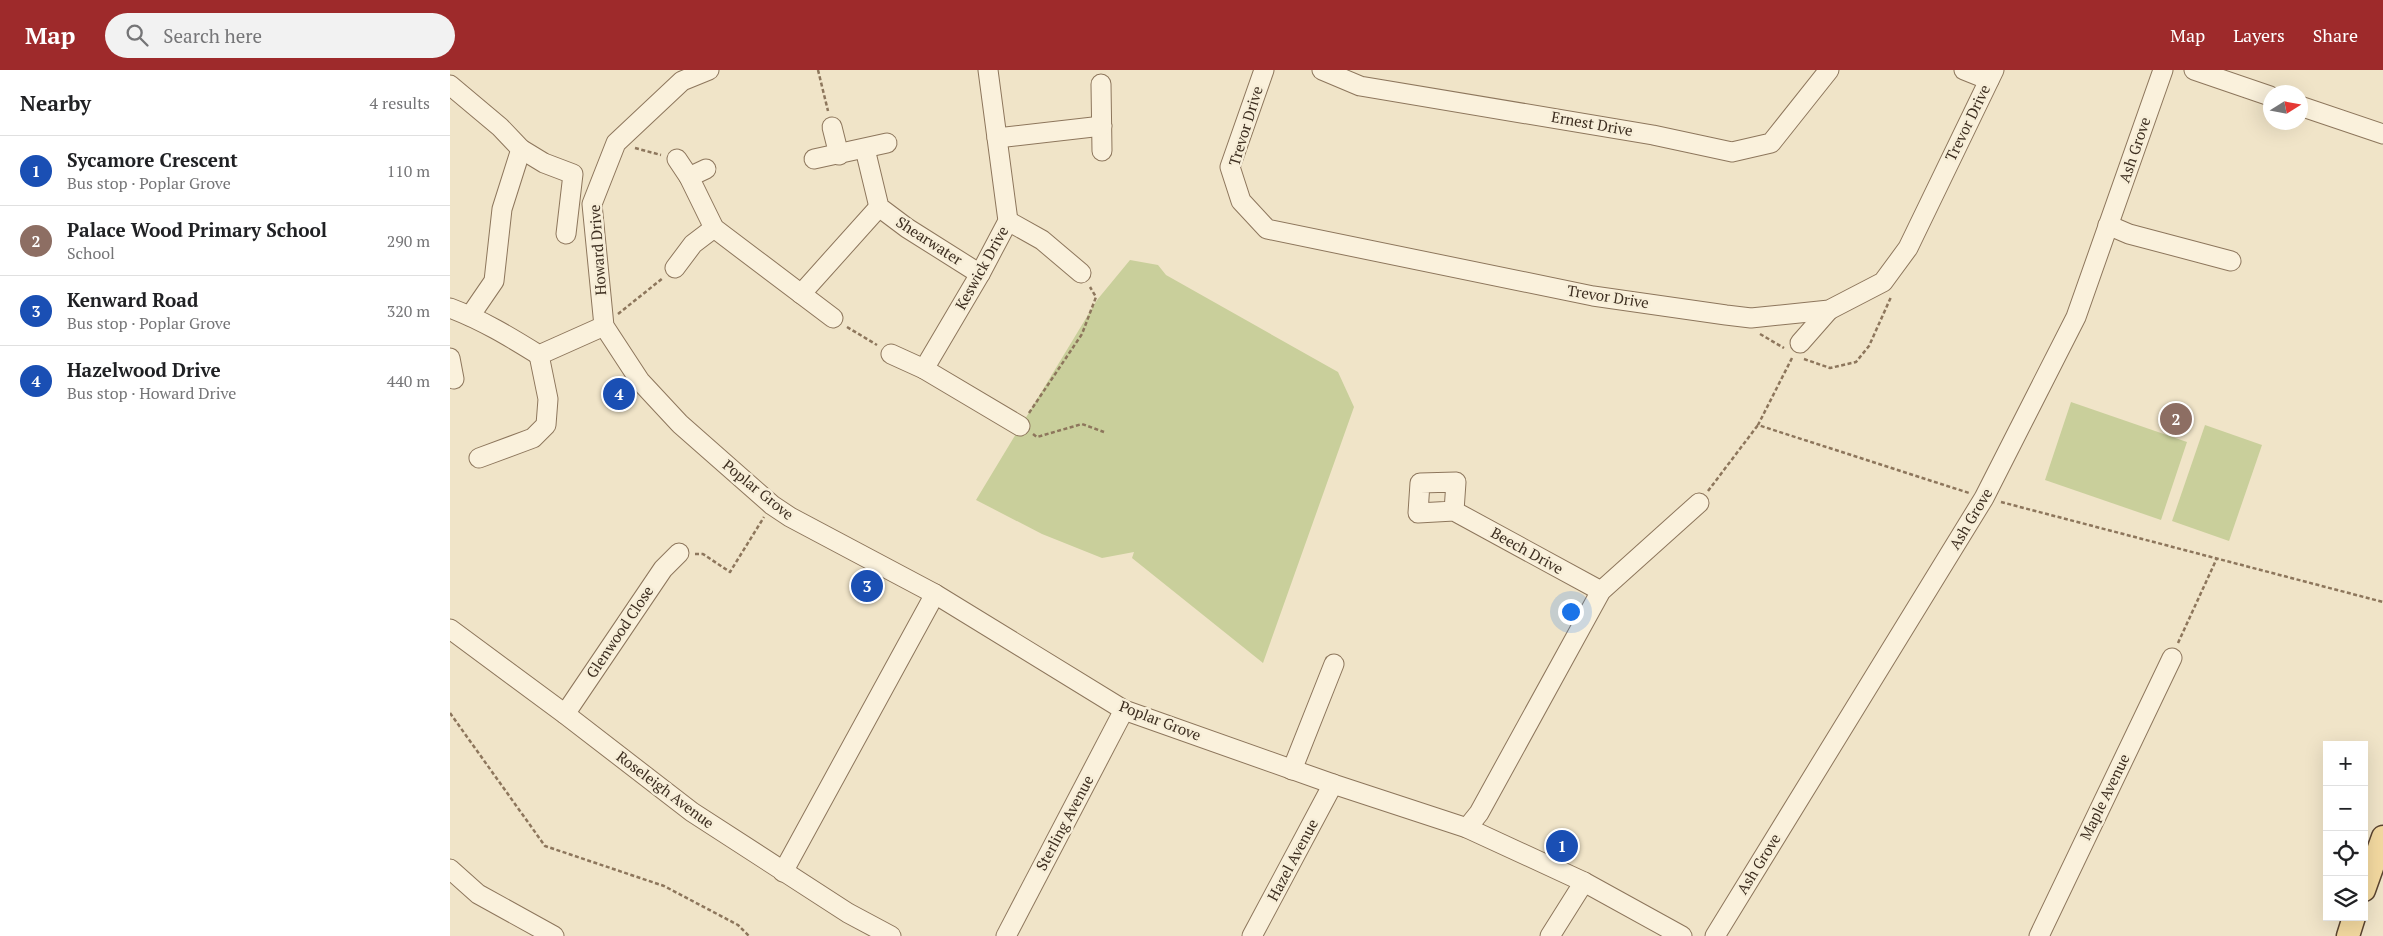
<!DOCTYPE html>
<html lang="en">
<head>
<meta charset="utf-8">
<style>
  :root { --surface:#fff; --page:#f2f2f2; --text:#202124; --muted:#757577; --line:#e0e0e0; --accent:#9e2a2b }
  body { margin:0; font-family:"PT Serif",serif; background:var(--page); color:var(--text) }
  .controls { position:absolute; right:15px; bottom:15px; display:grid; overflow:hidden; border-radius:0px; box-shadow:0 5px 20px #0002 }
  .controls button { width:45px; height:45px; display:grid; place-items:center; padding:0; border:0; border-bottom:1px solid var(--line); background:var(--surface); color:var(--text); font:25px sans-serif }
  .compass { position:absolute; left:1813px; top:15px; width:45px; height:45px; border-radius:50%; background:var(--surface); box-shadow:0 5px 20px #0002; rotate:79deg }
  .you { position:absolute; left:1120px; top:541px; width:18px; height:18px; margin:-12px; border:4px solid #fff; border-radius:50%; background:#1a73e8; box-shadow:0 0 0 8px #1a73e833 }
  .badge { display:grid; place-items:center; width:32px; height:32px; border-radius:50%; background:var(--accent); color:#fff; font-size:16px; font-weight:700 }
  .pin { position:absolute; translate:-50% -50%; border:2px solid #fff; box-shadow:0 1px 5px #0006 }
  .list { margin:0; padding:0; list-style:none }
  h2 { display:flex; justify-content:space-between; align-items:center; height:65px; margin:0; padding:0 20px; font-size:21px }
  h2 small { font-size:16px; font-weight:400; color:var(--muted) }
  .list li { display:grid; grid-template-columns:32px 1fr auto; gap:15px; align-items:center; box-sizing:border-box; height:70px; padding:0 20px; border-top:1px solid var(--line) }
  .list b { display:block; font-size:19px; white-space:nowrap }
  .list p { margin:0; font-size:16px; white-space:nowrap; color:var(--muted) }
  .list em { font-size:16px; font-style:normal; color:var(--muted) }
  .icon { flex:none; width:28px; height:28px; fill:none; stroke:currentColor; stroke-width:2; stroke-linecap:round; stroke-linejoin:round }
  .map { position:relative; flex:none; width:1933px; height:866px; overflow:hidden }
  header { display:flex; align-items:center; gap:30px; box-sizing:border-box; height:70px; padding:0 25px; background:var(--accent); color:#fff }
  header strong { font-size:24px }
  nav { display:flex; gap:28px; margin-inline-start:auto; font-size:18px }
  .search { width:350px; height:45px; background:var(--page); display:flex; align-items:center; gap:12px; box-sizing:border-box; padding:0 18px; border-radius:28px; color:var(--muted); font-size:19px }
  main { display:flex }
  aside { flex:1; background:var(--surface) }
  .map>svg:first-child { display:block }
  .green { fill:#c9cf9b }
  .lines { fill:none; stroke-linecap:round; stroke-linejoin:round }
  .minor-casing { stroke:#8d765c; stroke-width:21 }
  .major-casing { stroke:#5b4430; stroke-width:25 }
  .path { stroke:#8d765c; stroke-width:2.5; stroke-dasharray:4 2.5; stroke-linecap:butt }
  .minor { stroke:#faf1dc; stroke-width:19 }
  .major { stroke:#f3d9a0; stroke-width:22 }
  .labels { text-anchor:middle; stroke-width:5; stroke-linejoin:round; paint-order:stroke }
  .street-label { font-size:15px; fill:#3d2e20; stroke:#f7eed8 }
</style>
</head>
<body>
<header>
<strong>Map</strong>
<div class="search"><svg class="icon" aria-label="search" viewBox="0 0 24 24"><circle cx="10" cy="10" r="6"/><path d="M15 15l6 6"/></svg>Search here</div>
<nav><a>Map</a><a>Layers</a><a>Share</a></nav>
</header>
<main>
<aside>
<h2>Nearby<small>4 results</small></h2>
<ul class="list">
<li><span class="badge" style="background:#1a4fb4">1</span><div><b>Sycamore Crescent</b><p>Bus stop · Poplar Grove</p></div><em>110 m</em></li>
<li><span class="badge" style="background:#8d6e63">2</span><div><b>Palace Wood Primary School</b><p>School</p></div><em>290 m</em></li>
<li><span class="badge" style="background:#1a4fb4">3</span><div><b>Kenward Road</b><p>Bus stop · Poplar Grove</p></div><em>320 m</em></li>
<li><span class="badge" style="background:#1a4fb4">4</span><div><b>Hazelwood Drive</b><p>Bus stop · Howard Drive</p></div><em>440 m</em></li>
</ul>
</aside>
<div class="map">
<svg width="1933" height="866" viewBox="0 0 1933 866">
  <rect width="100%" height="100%" fill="#f0e4c8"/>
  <!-- green -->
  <g class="green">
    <polygon points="680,190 708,195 716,205 888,302 904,337 813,593 682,488 684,482 652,488 592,464 526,430 647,230"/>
    <polygon points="1621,332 1737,372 1711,450 1595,410"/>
    <polygon points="1755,355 1812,375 1779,471 1722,451"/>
  </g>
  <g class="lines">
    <!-- minor casing -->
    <g class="minor-casing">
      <g id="minor">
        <polyline points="259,0 232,11 166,73 142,134 154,256 190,311 230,354 322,435 340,447 485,524 674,640 883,714 1017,758 1134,812 1232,866"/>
        <polyline points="814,0 780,97 791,131 817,159 1143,226 1276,245 1301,248 1379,240 1433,212 1458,178 1544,0"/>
        <polyline points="872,0 910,16 1203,65 1282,82 1321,73 1379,0"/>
        <polyline points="1514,0 1539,10"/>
        <polyline points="1744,0 1820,26"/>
        <polyline points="651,14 652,81"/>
        <polyline points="0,15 50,57 71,79 94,93 123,104 116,164"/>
        <polyline points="1850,36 1933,64"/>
        <polyline points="382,57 389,85"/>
        <polyline points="547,68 652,56"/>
        <polyline points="415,79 429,137 457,158 530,204"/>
        <polyline points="227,89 239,107 264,158 383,248"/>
        <polyline points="364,89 437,73"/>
        <polyline points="239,107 256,99"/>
        <polyline points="558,151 592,170 631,203"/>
        <polyline points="1658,155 1679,164 1781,191"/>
        <polyline points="225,198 243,174 264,158"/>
        <polyline points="351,224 429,137"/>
        <path d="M0,238C32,250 60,267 89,285L154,256"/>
        <polyline points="20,246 44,211 52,139 71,79"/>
        <polyline points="1350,273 1379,240"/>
        <polyline points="441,284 474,299 570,356"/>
        <polyline points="0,288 4,309"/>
        <polyline points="474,299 530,204 558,151 538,0"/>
        <polyline points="29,388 83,368 96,355 98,329 89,285"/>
        <polyline points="1004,441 1006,412 970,413 968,443 1004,441 1151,521"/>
        <polyline points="0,559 115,644 242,742 398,843 441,866"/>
        <polyline points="115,644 213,499 229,483"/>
        <polyline points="842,700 884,594"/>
        <polyline points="1017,758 1029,743 1151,521 1249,433"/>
        <polyline points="0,799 28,824 104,866"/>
        <polyline points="333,802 485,524"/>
        <polyline points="556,866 674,640"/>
        <polyline points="802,866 883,714"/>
        <polyline points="1100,866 1134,812"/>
        <polyline points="1265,866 1534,428 1626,247 1713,0"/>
        <polyline points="1589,866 1722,588"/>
      </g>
    </g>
    <!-- major casing -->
    <g class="major-casing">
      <g id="major">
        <polyline points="1914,820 1933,767"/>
        <polyline points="1898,866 1904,847"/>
      </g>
    </g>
    <!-- path -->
    <g class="path">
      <polyline points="368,0 378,41"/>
      <polyline points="185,78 211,85"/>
      <polyline points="168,244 213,208"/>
      <polyline points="397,257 427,275"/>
      <polyline points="1310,264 1334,278"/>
      <polyline points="1342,288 1308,355 1519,423"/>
      <polyline points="1354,289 1380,298 1406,292 1419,276 1441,227"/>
      <polyline points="579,343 632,264 646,227 640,217"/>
      <polyline points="583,364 587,367 632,354 654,362"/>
      <polyline points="1258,421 1308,355"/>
      <polyline points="1551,432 1933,532"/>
      <polyline points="245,484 253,484 280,502 314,447"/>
      <polyline points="1728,573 1767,488"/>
      <polyline points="0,643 95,776 214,816 288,855 299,866"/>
    </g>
    <!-- minor -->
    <use href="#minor" class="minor"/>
    <!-- major -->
    <use href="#major" class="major"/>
  </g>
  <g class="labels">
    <!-- street labels -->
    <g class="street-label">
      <text transform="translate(1518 53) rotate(-64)" y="5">Trevor Drive</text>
      <text transform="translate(1142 54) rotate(10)" y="5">Ernest Drive</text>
      <text transform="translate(796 56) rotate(-73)" y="5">Trevor Drive</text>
      <text transform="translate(1685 80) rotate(-71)" y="5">Ash Grove</text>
      <text transform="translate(479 171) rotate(33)" y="5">Shearwater</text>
      <text transform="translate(148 180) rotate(-94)" y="5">Howard Drive</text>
      <text transform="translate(532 198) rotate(-61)" y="5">Keswick Drive</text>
      <text transform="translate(1158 227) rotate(9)" y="5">Trevor Drive</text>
      <text transform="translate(308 420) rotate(39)" y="5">Poplar Grove</text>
      <text transform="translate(1521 449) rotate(-59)" y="5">Ash Grove</text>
      <text transform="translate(1077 481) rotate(29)" y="5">Beech Drive</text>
      <text transform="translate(170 562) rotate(-56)" y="5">Glenwood Close</text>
      <text transform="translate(710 651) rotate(21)" y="5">Poplar Grove</text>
      <text transform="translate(215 720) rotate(37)" y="5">Roseleigh Avenue</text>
      <text transform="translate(1655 727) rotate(-64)" y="5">Maple Avenue</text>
      <text transform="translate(615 753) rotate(-62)" y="5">Sterling Avenue</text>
      <text transform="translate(843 790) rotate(-62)" y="5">Hazel Avenue</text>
      <text transform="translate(1309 794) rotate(-58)" y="5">Ash Grove</text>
    </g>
  </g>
</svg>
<div class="controls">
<button>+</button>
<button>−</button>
<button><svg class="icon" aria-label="locate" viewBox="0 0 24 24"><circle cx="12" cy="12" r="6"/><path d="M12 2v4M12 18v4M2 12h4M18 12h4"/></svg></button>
<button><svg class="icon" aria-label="layers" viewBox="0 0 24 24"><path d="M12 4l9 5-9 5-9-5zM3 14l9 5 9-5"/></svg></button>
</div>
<svg class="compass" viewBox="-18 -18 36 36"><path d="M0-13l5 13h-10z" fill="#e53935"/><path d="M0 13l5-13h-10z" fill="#757577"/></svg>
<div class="you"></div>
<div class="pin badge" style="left:1112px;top:776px;background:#1a4fb4">1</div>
<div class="pin badge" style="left:1726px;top:349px;background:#8d6e63">2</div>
<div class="pin badge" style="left:417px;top:516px;background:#1a4fb4">3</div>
<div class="pin badge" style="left:169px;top:324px;background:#1a4fb4">4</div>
</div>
</main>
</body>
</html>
